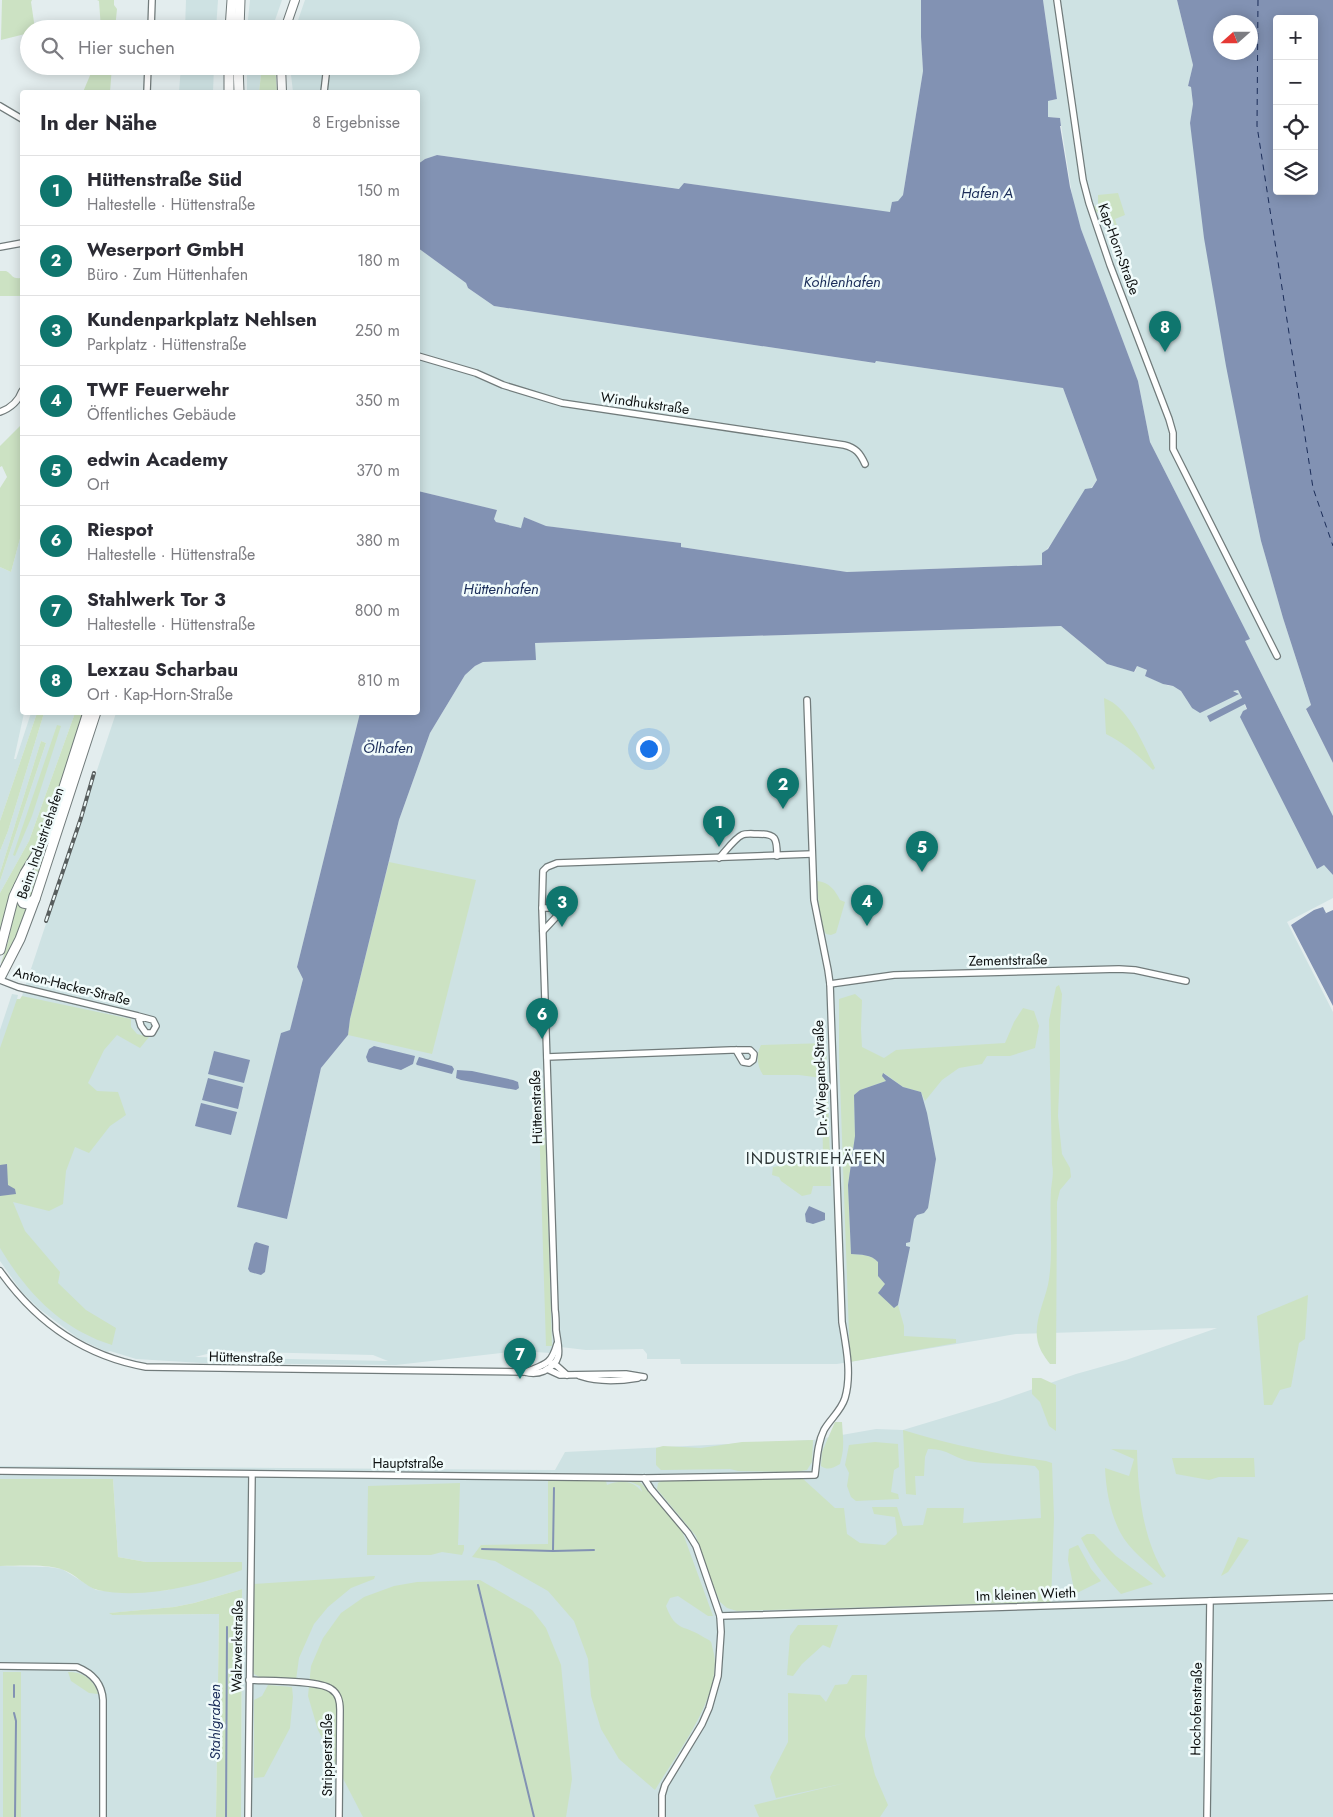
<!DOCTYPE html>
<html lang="de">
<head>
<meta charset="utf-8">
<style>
  :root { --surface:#fff; --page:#f7f7f7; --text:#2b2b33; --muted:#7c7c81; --line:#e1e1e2; --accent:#0f766e }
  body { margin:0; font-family:Jost,sans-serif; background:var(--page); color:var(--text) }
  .controls { position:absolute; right:15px; top:15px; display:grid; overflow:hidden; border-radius:5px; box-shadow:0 2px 12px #0003 }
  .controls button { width:45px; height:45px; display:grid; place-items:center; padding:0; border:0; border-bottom:1px solid var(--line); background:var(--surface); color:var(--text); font:25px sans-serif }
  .compass { position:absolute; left:1213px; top:15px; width:45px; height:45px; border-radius:50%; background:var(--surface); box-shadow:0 2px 12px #0003; rotate:249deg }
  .you { position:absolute; left:648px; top:748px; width:18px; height:18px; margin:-12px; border:4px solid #fff; border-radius:50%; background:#1a73e8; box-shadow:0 0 0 8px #1a73e833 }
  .badge { display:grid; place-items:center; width:32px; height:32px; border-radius:50%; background:var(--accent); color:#fff; font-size:16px; font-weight:700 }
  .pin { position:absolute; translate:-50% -41px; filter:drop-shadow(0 1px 2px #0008) }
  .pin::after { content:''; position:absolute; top:26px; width:18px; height:15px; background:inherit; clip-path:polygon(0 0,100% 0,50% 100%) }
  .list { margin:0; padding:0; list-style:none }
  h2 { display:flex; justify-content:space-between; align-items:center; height:65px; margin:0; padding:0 20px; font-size:21px }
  h2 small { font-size:16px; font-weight:400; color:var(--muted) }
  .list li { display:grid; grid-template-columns:32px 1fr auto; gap:15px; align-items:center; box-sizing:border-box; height:70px; padding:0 20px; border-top:1px solid var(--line) }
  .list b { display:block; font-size:19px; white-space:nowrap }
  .list p { margin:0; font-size:16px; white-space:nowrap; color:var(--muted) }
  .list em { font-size:16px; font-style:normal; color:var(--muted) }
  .icon { flex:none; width:28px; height:28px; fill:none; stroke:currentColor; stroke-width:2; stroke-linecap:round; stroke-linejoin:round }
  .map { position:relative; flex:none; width:1333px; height:1817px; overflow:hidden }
  .search { position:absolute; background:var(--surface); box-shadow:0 2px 12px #0003; left:20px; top:20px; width:400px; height:55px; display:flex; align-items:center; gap:12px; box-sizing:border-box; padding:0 18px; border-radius:28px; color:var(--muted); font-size:19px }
  .panel { position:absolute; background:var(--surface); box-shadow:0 2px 12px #0003; left:20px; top:90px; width:400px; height:625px; border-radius:5px }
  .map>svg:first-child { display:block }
  .built { fill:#cee2e3; fill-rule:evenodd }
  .green { fill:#cce2c3 }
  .water { fill:#8292b3; fill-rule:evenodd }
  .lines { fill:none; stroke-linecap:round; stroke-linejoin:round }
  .stream { stroke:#8292b3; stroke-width:2 }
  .ferry { stroke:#1b2d59; stroke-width:1; stroke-dasharray:6 5; stroke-linecap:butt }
  .minor-casing { stroke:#717b7b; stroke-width:8 }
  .tertiary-casing { stroke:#717b7b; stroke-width:10 }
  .primary-casing { stroke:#717b7b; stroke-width:11 }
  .minor { stroke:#fff; stroke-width:5.5 }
  .tertiary { stroke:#fff; stroke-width:8 }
  .primary { stroke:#fff; stroke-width:9 }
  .rail-casing { stroke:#585e5e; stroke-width:4 }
  .rail { stroke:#f0fbfb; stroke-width:2; stroke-dasharray:5.5; stroke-linecap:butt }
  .labels { text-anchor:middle; stroke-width:5; stroke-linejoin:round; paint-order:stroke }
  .street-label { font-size:14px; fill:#0d1010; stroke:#f0fbfb }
  .water-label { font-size:15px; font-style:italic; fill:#1b2d59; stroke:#f0fbfb }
  .quarter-label { font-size:16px; letter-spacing:1px; fill:#2c3435; stroke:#f0fbfb }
</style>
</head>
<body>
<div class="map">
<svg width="1333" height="1817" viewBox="0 0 1333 1817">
  <rect width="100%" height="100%" fill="#e3edee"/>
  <!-- built -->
  <g class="built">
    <polygon points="186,0 218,0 216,29 185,29"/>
    <polygon points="250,0 282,0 272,29 247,29"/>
    <polygon points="305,0 921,0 921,37 923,71 903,195 890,212 887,213 684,183 680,189 437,155 425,159 418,164 418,92 293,92 290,66 411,66 411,29 295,29"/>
    <polygon points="1043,0 1177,0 1193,65 1188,86 1191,87 1193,104 1190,123 1250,488 1261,541 1283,618 1311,705 1306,710 1333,763 1333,816 1245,641 1249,638 1150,442 1138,381 1081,229 1073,201 1060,118 1048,117 1048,101 1057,99"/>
    <polygon points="181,66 214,66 213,92 179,92"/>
    <polygon points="247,66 262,66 259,92 247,92"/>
    <polygon points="418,248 466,283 468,288 494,306 875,363 876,361 1063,388 1097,480 1045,552 1042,565 847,572 681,547 681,543 545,526 524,517 522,529 496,522 494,519 496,510 418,491"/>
    <polygon points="22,531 24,713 14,759 16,759 31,713 37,713 0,821 0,567 11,572"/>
    <path d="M1061,626L1107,664L1135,672L1137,666L1147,670L1145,676L1169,686H1173L1181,691L1192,708L1237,693L1233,690H1238L1316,868L1324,865L1333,875V898L1287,922L1333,1012V1817H241L242,1589L194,1603L174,1607L110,1613L112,1615L219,1614L216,1817H0V1566L48,1567L62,1569L96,1590L125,1593L169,1590L192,1563L146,1562L118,1557L113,1479H0V1466L555,1470L565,1452L813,1440L876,1429L903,1430L999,1401L1076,1374L1126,1360L1217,1328L1016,1334L837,1364H681L680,1359H647V1354L643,1349L586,1350L552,1346L551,1353L518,1351L396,1365L202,1363L136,1359L110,1351L107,1352L79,1339L38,1308L21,1291L0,1261V1030L12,994L18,995L17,999H21L116,713H360L297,967L303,979L290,1031L281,1033L287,1219L321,1068L348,1035L350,1019L399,820L430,733L465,675L475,666L483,662L535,660V643ZM219,1351L373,1355L388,1361L195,1357Z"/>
    <polygon points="44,713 75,713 29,841 0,893 0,881 46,743 41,741 0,873 0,851 8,831"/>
  </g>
  <!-- green -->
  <g class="green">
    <polygon points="2,0 32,0 31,2 35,29 29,29 29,33 1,40"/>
    <polygon points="97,0 114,0 114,5 117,9 115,29 101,29 99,1"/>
    <polygon points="94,66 112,66 110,92 83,92"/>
    <polygon points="262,66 275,66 277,92 259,92"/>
    <path d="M1118,193L1125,215L1115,219L1120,236L1114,238C1119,218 1108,220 1095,211L1093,207L1098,205V195Z"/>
    <path d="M0,271H6C14,275 10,279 22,278V296H0Z"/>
    <polygon points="22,424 22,531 11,572 0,567 0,488 7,477 2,466 0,467 0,446"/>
    <path d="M1104,698C1129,707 1144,746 1155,768L1153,770C1139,756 1124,743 1106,734Z"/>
    <polygon points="37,713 44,713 8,831 0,851 0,821"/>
    <polygon points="75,713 85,713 45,835 19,877 0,929 0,893 29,841"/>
    <polygon points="57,725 61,726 32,816 15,856 13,855"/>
    <polygon points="41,741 46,743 0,881 0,873"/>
    <polygon points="48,847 35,893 29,900 25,899 23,892 24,887"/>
    <polygon points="389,862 476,880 432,1054 348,1035 350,1019"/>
    <path d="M817,881C829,882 835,890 840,900L845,902L836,933L831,935L826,934L820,922Z"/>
    <polygon points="17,898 29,908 24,922 3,964 1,963 8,942"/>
    <path d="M1059,985L1062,994L1060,1025V1066L1058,1116L1062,1154L1070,1168L1071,1177L1060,1190L1057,1202L1056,1364H1050C1044,1356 1038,1348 1037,1337C1035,1320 1044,1302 1048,1285C1054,1253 1049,1222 1051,1190C1052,1180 1054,1173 1052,1164L1049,1020L1056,987Z"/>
    <path d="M855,994L862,1000L861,1029L862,1047L884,1058L896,1050L908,1049L1005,1043L1014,1022L1023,1008L1034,1011L1039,1026L1035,1048L1010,1056H987L982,1064L959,1068L942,1080L925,1101L921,1092L903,1087L884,1073L886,1081L860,1090L854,1095L855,1136L848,1185L851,1254C861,1255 871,1254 878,1262V1276L885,1284L894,1308L898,1305L904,1326V1336L956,1339V1343L850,1362L839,1054V999Z"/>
    <path d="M22,996L131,1019V1027L137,1034L149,1037L140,1048L117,1035L104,1050L88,1083L97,1091L118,1092L126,1115L110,1126L89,1153L75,1147L66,1171L63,1204L49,1211L13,1202L25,1231L60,1272L58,1283L86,1310L116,1328L112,1345C61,1329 27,1293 0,1248V1048L17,999H20Z"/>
    <path d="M826,1043L831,1186H813L811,1194L802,1196L781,1181L779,1177L772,1175L773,1167L803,1162H823L822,1078L799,1075H763C757,1066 756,1055 761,1045Z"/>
    <polygon points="538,1087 544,1089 552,1346 546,1346"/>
    <polygon points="1308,1295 1305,1339 1299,1343 1291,1387 1280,1390 1272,1405 1264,1405 1257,1316"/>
    <polygon points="1032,1378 1041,1378 1056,1385 1056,1431 1049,1426 1040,1402 1032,1394"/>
    <path d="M835,1422H842C843,1440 845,1446 840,1464C833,1468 828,1471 821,1466L822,1452Z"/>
    <path d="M903,1430C950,1445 998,1454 1046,1461L1052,1463L1054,1518L1051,1602L737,1611L727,1608L720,1602L706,1568L696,1536L657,1489L658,1483L663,1480L802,1478L835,1508H844L847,1534L860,1543L885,1545L897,1534L895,1517L874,1514L872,1507H897L903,1526L923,1525L927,1508H964L963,1523L1041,1518L1039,1471L1035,1466C1013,1463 990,1465 969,1461C954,1458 946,1448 928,1449L925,1457L924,1476H915L916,1495L906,1494Z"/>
    <polygon points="813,1440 812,1462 807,1470 795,1472 738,1471 730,1469 661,1470 656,1465 656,1448 663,1446 701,1448 742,1442"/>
    <polygon points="875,1442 898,1444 899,1467 894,1470 891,1492 898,1494 899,1499 856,1501 851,1497 847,1486 849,1473 845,1465 849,1445"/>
    <path d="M1111,1449L1137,1450C1138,1492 1142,1539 1166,1576L1163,1578C1149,1564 1129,1550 1120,1532C1110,1512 1106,1490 1105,1468L1129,1476L1134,1459Z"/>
    <polygon points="1172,1458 1254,1458 1255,1477 1219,1477 1209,1480 1176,1474"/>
    <path d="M0,1479H113L118,1557L146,1562H242V1570C199,1585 143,1600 98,1590C85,1587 75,1573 61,1569C43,1564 19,1566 0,1566Z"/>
    <path d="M626,1480H636L641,1483L681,1528L713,1616H708L678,1596L670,1598L666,1606C676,1633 685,1624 705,1638C707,1639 710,1640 711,1642C712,1644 712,1647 713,1650C725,1692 676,1755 655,1790L619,1759L601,1729L591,1696L588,1659L574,1621L548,1591L495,1561L472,1557L481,1545L548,1544V1481H606L607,1485C620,1480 633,1480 642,1492L640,1486Z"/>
    <polygon points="460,1483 458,1545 464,1545 464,1550 462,1555 442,1552 431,1555 367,1555 368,1486"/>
    <path d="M1087,1534H1094L1116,1556L1153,1584L1121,1594C1104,1576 1092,1560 1081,1538Z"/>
    <polygon points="1238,1537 1249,1540 1228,1572 1221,1576"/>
    <polygon points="1078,1545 1091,1569 1101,1581 1075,1594 1068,1560 1069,1549"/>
    <polygon points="375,1576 374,1579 351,1588 328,1607 314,1624 299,1658 296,1680 261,1678 254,1674 252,1665 253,1584"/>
    <polygon points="480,1580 532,1610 546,1628 561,1665 572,1779 566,1817 363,1817 318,1730 308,1696 311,1666 323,1638 341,1613 364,1597 394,1586 417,1582"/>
    <polygon points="242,1589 241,1817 216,1817 219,1614 112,1615 109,1613 174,1607 194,1603"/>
    <polygon points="798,1625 838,1625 830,1648 823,1645 802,1664 793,1676 787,1675 790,1636"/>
    <rect x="3" y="1672" width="18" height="145"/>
    <path d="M68,1672C83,1672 94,1679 98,1694L89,1693L71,1681Z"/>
    <polygon points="852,1675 867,1675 865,1736 875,1775 888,1805 880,1817 759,1817 754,1805 845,1783 776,1798 770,1777 788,1742 788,1693 820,1695 826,1702 835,1685 847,1684"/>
    <polygon points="268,1685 292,1687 293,1697 290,1728 264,1777 254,1778 254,1700 262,1696"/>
  </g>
  <!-- water -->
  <g class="water">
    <polygon points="921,0 1043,0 1057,99 1048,101 1048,117 1060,118 1061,126 1060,126 1070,187 1081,229 1138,381 1150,442 1250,639 1245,641 1333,816 1333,875 1324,865 1317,869 1240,717 1243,711 1247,709 1245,704 1210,722 1207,716 1242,698 1238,690 1233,691 1239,694 1200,713 1192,708 1181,691 1173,686 1163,684 1145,676 1147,670 1137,666 1134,672 1107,664 1061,626 535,643 536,660 483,662 475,666 465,675 430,733 399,820 350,1019 348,1035 321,1068 287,1219 237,1207 281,1033 290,1030 303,979 297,967 360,713 418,712 418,491 497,510 494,519 496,522 521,528 524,517 546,526 681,543 681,547 847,572 1042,565 1042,553 1048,549 1085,489 1092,488 1097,480 1063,388 876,361 875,363 494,306 468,288 466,283 418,248 418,164 425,159 437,155 679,189 684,183 890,212 892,202 898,201 903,195 923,71 921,37"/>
    <path d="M1177,0H1333V763L1306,709L1311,705L1283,618L1261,541L1250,488L1226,366L1204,238L1190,123L1193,104L1191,87L1188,86L1193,65ZM1277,19H1314V191H1277ZM1220,22H1250V52H1220Z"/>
    <polygon points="1323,907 1326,913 1324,914 1333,910 1333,1006 1291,925 1314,910"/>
    <polygon points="374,1046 415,1056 413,1064 401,1070 368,1062 366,1057 369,1049"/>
    <polygon points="214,1051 250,1060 244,1083 208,1074"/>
    <polygon points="419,1057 452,1066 454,1069 452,1074 417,1065 416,1064"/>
    <polygon points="457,1070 472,1071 513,1080 518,1082 519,1088 516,1090 461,1080 456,1078"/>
    <path d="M883,1073L903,1087L921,1092L927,1113L936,1159L928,1208L924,1213L917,1215L914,1219L910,1242L906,1243V1246L910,1247L898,1305L894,1308L878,1293L885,1284L878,1276V1262C871,1254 861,1255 851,1254L848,1185L855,1136L854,1095L860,1090L886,1081L882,1076Z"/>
    <polygon points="208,1078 243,1087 238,1109 202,1100"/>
    <polygon points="201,1103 237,1112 231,1135 195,1126"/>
    <polygon points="7,1164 8,1185 15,1189 16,1194 0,1196 0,1165"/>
    <polygon points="809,1206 825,1213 825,1220 813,1224 806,1222 805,1214"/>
    <polygon points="256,1242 269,1246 265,1272 261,1275 250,1272 248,1269 254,1244"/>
  </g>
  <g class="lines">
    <!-- stream -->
    <g class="stream">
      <polyline points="482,1549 553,1551 594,1550"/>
      <polyline points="553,1551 554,1488"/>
      <polyline points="478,1585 534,1817"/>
      <polyline points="14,1697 14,1685"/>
      <polyline points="14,1713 16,1721 15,1817"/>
      <polyline points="226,1817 227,1627"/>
    </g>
    <!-- ferry -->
    <polyline class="ferry" points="1258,0 1257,126 1313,488 1333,546"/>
    <!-- minor casing -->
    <g class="minor-casing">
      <g id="minor">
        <polyline points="1057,0 1083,180 1089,203 1110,265 1169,419 1173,433 1173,449 1277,656"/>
        <polyline points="151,29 152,0"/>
        <polyline points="147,92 148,66"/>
        <polyline points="324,92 327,66"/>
        <polyline points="0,106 22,119"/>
        <polyline points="0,247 22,243"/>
        <path d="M418,356L476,373L503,385L562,403L844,445C856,448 860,453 865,464"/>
        <path d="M0,412C11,408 18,402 22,391"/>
        <path d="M719,858C725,852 735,838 742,835C746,833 753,834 758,834C776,834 777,838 777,856"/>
        <polyline points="542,908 557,908 557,916 543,931"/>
        <polyline points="0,980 18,987 138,1016 153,1020 156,1026 152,1033 146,1033 141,1026 138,1016"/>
        <polyline points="830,984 894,975 1119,969 1135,970 1186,981"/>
        <polyline points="547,1057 731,1050 750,1050 754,1054 753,1060 749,1063 743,1062 736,1050"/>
        <path d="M0,1271C36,1322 84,1356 146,1367L525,1372C532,1374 537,1374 544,1371C565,1361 558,1347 556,1330C556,1323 556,1316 555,1310L542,908L543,871L547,867L557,863L812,854"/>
        <polyline points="551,1363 557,1366 567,1375"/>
        <polyline points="547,1369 560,1375 626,1374 644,1377"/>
        <path d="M526,1372C545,1364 551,1365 557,1344"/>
        <path d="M580,1376C598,1382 620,1381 638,1378"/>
        <path d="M0,1471L644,1478L815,1475C817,1460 817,1444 824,1430C830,1419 841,1411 845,1398C852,1374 846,1346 842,1322L830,984L828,970L814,900L807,700"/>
        <polyline points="644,1478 651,1489 688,1533 696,1546 720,1616 721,1632 718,1676 709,1708 702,1724 665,1785 662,1795 662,1817"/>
        <polyline points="720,1616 1333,1597"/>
        <path d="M0,1666L77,1667C92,1673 102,1683 103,1700V1817"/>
        <path d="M249,1680C266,1681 319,1680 331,1689C339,1694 340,1702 340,1710L339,1817"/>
        <polyline points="248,1817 252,1474"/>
        <polyline points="1207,1817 1210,1601"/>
      </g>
    </g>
    <!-- tertiary casing -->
    <g class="tertiary-casing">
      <g id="tertiary">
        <polyline points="285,29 295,0"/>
        <polyline points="281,66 282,92"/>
      </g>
    </g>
    <!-- primary casing -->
    <g class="primary-casing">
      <g id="primary">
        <polyline points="230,29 232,0"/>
        <polyline points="239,29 240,0"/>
        <polyline points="238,66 239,92"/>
        <polyline points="229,92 229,66"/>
        <polyline points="19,886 20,897 23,903 28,904 35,899"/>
        <polyline points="0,950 14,896 25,873 49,834 88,712"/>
        <polyline points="0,978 20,939 35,899 96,712"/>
      </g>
    </g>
    <!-- minor -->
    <use href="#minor" class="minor"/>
    <!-- tertiary -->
    <use href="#tertiary" class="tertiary"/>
    <!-- primary -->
    <use href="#primary" class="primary"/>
    <!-- rail casing -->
    <g class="rail-casing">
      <polyline id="rail" points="46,921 81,818 94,773"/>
    </g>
    <!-- rail -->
    <use href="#rail" class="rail"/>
  </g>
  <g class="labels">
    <!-- street labels -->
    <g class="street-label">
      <text transform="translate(1119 249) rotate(70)" y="5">Kap-Horn-Straße</text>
      <text transform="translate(645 403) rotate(8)" y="5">Windhukstraße</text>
      <text transform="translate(40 843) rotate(-71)" y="5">Beim Industriehafen</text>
      <text transform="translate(1008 960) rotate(-1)" y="5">Zementstraße</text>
      <text transform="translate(72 986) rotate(14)" y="5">Anton-Hacker-Straße</text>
      <text transform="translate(820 1078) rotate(-92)" y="5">Dr.-Wiegand-Straße</text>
      <text transform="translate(536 1107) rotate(-92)" y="5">Hüttenstraße</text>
      <text transform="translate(246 1357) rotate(1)" y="5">Hüttenstraße</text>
      <text x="408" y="1468">Hauptstraße</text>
      <text transform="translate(1026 1594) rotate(-2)" y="5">Im kleinen Wieth</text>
      <text transform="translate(237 1646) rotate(-89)" y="5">Walzwerkstraße</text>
      <text transform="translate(1196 1709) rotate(-89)" y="5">Hochofenstraße</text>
      <text transform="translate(327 1755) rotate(-90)" y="5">Stripperstraße</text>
    </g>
    <!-- water labels -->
    <g class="water-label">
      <text x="987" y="198">Hafen A</text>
      <text x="842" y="287">Kohlenhafen</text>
      <text x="501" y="594">Hüttenhafen</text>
      <text x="388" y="753">Ölhafen</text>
      <text transform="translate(215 1722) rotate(-90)" y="5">Stahlgraben</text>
    </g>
    <!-- quarter labels -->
    <g class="quarter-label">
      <text x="816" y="1164">INDUSTRIEHÄFEN</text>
    </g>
  </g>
</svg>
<div class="controls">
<button>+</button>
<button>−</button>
<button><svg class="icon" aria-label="locate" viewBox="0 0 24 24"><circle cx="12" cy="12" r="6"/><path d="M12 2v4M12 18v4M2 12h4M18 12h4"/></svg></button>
<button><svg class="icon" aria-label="layers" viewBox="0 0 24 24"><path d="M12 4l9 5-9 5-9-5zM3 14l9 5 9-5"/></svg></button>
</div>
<svg class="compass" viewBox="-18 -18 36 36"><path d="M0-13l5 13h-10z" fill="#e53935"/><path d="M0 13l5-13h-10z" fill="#7c7c81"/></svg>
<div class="you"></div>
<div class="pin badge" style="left:719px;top:847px">1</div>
<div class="pin badge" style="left:783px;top:809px">2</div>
<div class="pin badge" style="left:562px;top:927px">3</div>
<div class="pin badge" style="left:867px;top:926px">4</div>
<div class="pin badge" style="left:922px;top:872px">5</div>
<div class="pin badge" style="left:542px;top:1039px">6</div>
<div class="pin badge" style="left:520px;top:1379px">7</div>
<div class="pin badge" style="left:1165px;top:352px">8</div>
<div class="search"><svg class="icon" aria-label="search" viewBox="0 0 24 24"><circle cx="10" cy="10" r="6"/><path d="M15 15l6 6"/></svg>Hier suchen</div>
<section class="panel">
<h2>In der Nähe<small>8 Ergebnisse</small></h2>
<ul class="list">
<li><span class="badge">1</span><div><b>Hüttenstraße Süd</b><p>Haltestelle · Hüttenstraße</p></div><em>150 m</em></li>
<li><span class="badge">2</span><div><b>Weserport GmbH</b><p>Büro · Zum Hüttenhafen</p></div><em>180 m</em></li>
<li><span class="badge">3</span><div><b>Kundenparkplatz Nehlsen</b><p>Parkplatz · Hüttenstraße</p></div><em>250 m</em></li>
<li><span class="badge">4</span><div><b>TWF Feuerwehr</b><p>Öffentliches Gebäude</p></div><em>350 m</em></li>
<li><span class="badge">5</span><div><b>edwin Academy</b><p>Ort</p></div><em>370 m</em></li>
<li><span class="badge">6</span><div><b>Riespot</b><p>Haltestelle · Hüttenstraße</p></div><em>380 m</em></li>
<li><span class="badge">7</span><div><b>Stahlwerk Tor 3</b><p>Haltestelle · Hüttenstraße</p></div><em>800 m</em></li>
<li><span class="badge">8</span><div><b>Lexzau Scharbau</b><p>Ort · Kap-Horn-Straße</p></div><em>810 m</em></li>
</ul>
</section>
</div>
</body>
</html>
